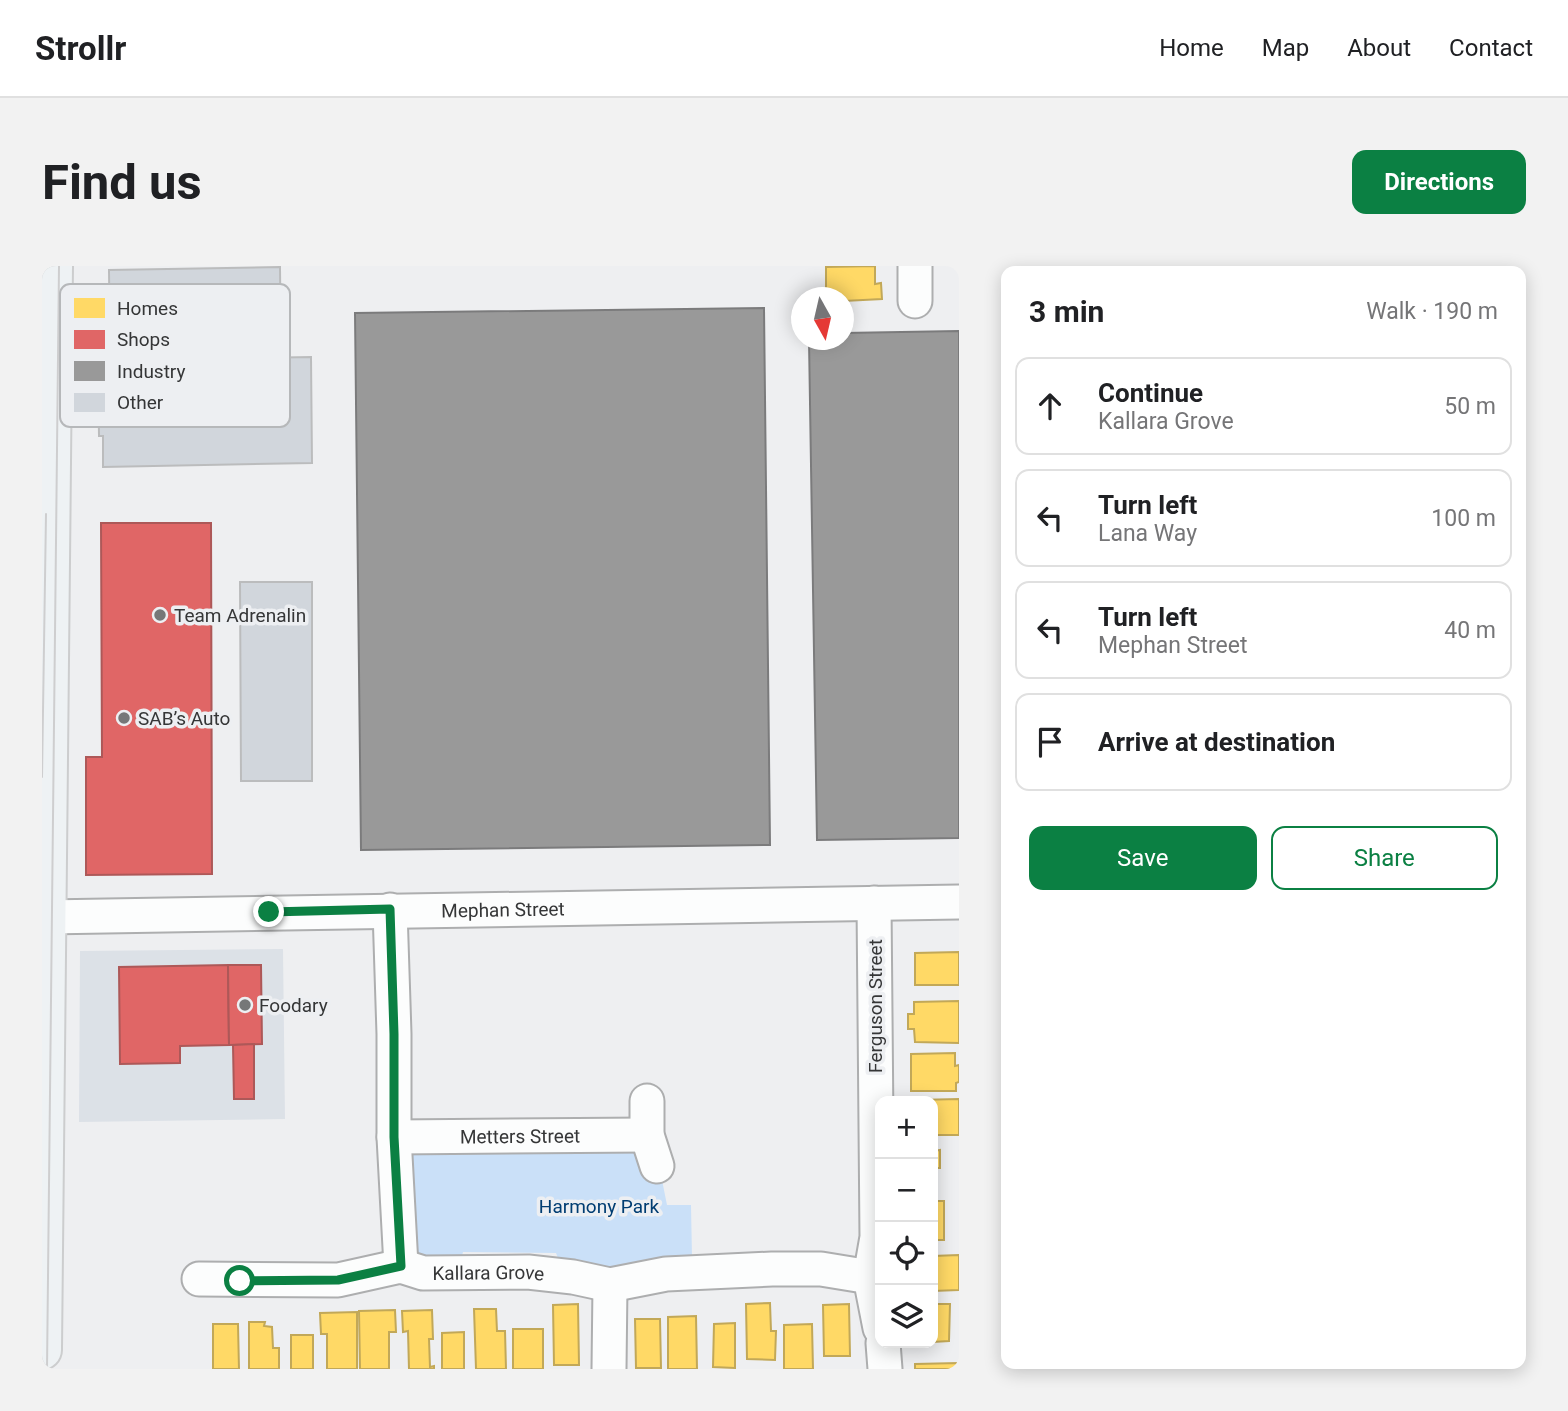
<!DOCTYPE html>
<html lang="en">
<head>
<meta charset="utf-8">
<style>
  :root { --surface:#fff; --page:#f2f2f2; --text:#202124; --muted:#757577; --line:#e0e0e0; --accent:#0b8043 }
  body { margin:0; font-family:Roboto,sans-serif; background:var(--page); color:var(--text) }
  .controls { position:absolute; right:21px; bottom:21px; display:grid; overflow:hidden; border-radius:14px; box-shadow:0 4px 18px #0003 }
  .controls button { width:63px; height:63px; display:grid; place-items:center; padding:0; border:0; border-bottom:2px solid var(--line); background:var(--surface); color:var(--text); font:35px sans-serif }
  .compass { position:absolute; left:749px; top:21px; width:63px; height:63px; border-radius:50%; background:var(--surface); box-shadow:0 4px 18px #0003; rotate:172deg }
  .stop { position:absolute; width:21px; height:21px; margin:-16px; border:5px solid #0b8043; border-radius:50%; background:#fff }
  .stop.end { background:#0b8043; border-color:#fff; box-shadow:0 2px 7px #0008 }
  .list { margin:0; padding:0; list-style:none }
  h2 { display:flex; justify-content:space-between; align-items:center; height:91px; margin:0; padding:0 28px; font-size:30px }
  h2 small { font-size:23px; font-weight:400; color:var(--muted) }
  .list li { display:grid; grid-template-columns:46px 1fr auto; gap:21px; align-items:center; box-sizing:border-box; height:98px; margin:0 14px 14px; padding:0 14px; border:2px solid var(--line); border-radius:14px }
  .list b { display:block; font-size:26px; white-space:nowrap }
  .list p { margin:0; font-size:23px; white-space:nowrap; color:var(--muted) }
  .list em { font-size:23px; font-style:normal; color:var(--muted) }
  .actions { display:flex; gap:14px; padding:21px 28px }
  .actions a { flex:1; padding:16px 0; border:2px solid var(--accent); border-radius:14px; text-align:center; font-size:24px; color:var(--accent) }
  .actions .main { background:var(--accent); color:#fff }
  .icon { flex:none; width:38px; height:38px; fill:none; stroke:currentColor; stroke-width:2; stroke-linecap:round; stroke-linejoin:round }
  .map { position:relative; flex:none; width:917px; height:1103px; overflow:hidden; border-radius:14px }
  header { display:flex; align-items:center; gap:42px; box-sizing:border-box; height:98px; padding:0 35px; background:var(--surface); border-bottom:2px solid var(--line) }
  header strong { font-size:33px }
  nav { display:flex; gap:38px; margin-inline-start:auto; font-size:24px }
  .intro { display:flex; align-items:center; justify-content:space-between; box-sizing:border-box; height:168px; padding:0 42px }
  h1 { margin:0; font-size:49px }
  .button { padding:18px 32px; border-radius:14px; background:var(--accent); color:#fff; font-size:24px; font-weight:700 }
  main { display:flex; gap:42px; padding:0 42px }
  aside { flex:1; background:var(--surface); border-radius:14px; box-shadow:0 4px 18px #0003 }
  .map>svg:first-child { display:block }
  .built { fill:#dce1e7 }
  .green { fill:#cae0f8 }
  .homes { fill:#ffd966; stroke:#c2a858; stroke-width:2 }
  .shops { fill:#e06666; stroke:#ad5858; stroke-width:2 }
  .industry { fill:#999; stroke:#7b7b7c; stroke-width:2 }
  .building { fill:#d1d6dc; stroke:#bbbcbd; stroke-width:2 }
  .lines { fill:none; stroke-linecap:round; stroke-linejoin:round }
  .minor-casing { stroke:#adaeaf; stroke-width:37 }
  .major-casing { stroke:#cccdce; stroke-width:42 }
  .minor { stroke:#fcfdfd; stroke-width:33 }
  .major { stroke:#eef2f4; stroke-width:38 }
  .tram { stroke:#cececf; stroke-width:2 }
  .route { stroke:#0b8043; stroke-width:9 }
  .poi-dot { fill:#767778; stroke:#edeff2; stroke-width:2.5 }
  .labels { text-anchor:middle; stroke-width:7; stroke-linejoin:round; paint-order:stroke }
  .poi-label { font-size:19px; fill:#353637; stroke:#edeff2; text-anchor:start }
  .street-label { font-size:19px; fill:#353637; stroke:#edeff2 }
  .park-label { font-size:19px; fill:#003d72; stroke:#edeff2 }
  .key { fill:#edeff2; stroke:#b6b8ba; stroke-width:2 }
  .key-label { font-size:19px; fill:#353637 }
</style>
</head>
<body>
<header>
<strong>Strollr</strong>
<nav><a>Home</a><a>Map</a><a>About</a><a>Contact</a></nav>
</header>
<div class="intro"><h1>Find us</h1><a class="button">Directions</a></div>
<main>
<div class="map">
<svg width="917" height="1103" viewBox="0 0 917 1103">
  <rect width="100%" height="100%" fill="#eeeff1"/>
  <!-- built -->
  <polygon class="built" points="241,683 243,853 37,856 38,685"/>
  <!-- green -->
  <polygon class="green" points="598,879 619,909 625,939 649,939 650,992 565,1006 518,997 514,987 421,986 418,997 389,997 370,986 362,895 373,883"/>
  <!-- homes -->
  <g class="homes">
    <polygon points="833,0 833,18 839,17 840,33 802,35 802,32 784,32 784,1"/>
    <polygon points="917,686 917,719 873,719 873,687"/>
    <polygon points="917,735 917,777 873,776 872,763 866,763 866,748 872,748 872,736"/>
    <polygon points="913,787 913,800 917,799 917,816 914,817 914,825 869,825 869,788"/>
    <polygon points="917,833 917,869 891,869 891,835 875,834"/>
    <polygon points="898,884 898,902 891,902 891,885"/>
    <rect x="891" y="935" width="11" height="39"/>
    <polygon points="917,989 917,1024 891,1025 891,990"/>
    <polygon points="728,1037 729,1065 734,1065 733,1094 705,1093 704,1038"/>
    <polygon points="536,1038 537,1099 512,1099 511,1039"/>
    <polygon points="807,1038 808,1090 782,1090 781,1039"/>
    <polygon points="891,1038 908,1038 907,1075 891,1076"/>
    <polygon points="432,1043 454,1043 455,1065 463,1065 464,1103 434,1103"/>
    <polygon points="353,1044 354,1066 347,1066 347,1103 318,1103 317,1045"/>
    <polygon points="390,1044 391,1073 387,1073 388,1101 392,1100 392,1103 367,1103 366,1065 361,1066 360,1045"/>
    <polygon points="315,1046 315,1103 285,1103 285,1068 279,1068 278,1047"/>
    <polygon points="654,1050 655,1103 626,1103 626,1051"/>
    <polygon points="593,1053 618,1053 619,1102 594,1102"/>
    <polygon points="207,1056 223,1056 222,1060 230,1061 231,1082 237,1082 237,1103 207,1103"/>
    <polygon points="693,1057 693,1102 671,1101 672,1058"/>
    <polygon points="171,1058 196,1058 197,1103 171,1103"/>
    <polygon points="770,1058 771,1103 742,1103 742,1059"/>
    <rect x="471" y="1063" width="30" height="40"/>
    <polygon points="422,1066 422,1103 400,1103 400,1067"/>
    <rect x="249" y="1069" width="22" height="34"/>
    <polygon points="917,1097 917,1103 873,1103 873,1098"/>
  </g>
  <!-- shops -->
  <g class="shops">
    <polygon points="59,257 169,257 170,608 44,609 44,491 60,491"/>
    <polygon points="186,699 187,779 138,780 138,797 78,798 77,701"/>
    <polygon points="186,699 219,699 220,778 187,779"/>
    <polygon points="212,778 212,833 192,833 191,779"/>
  </g>
  <!-- industry -->
  <g class="industry">
    <polygon points="722,42 728,579 319,584 313,47"/>
    <polygon points="917,65 917,572 775,574 767,74 802,74 802,67"/>
  </g>
  <!-- building -->
  <g class="building">
    <polygon points="238,1 239,92 68,94 67,4"/>
    <polygon points="269,91 270,197 61,201 61,170 57,170 56,95"/>
    <polygon points="198,316 270,316 270,515 199,515"/>
  </g>
  <g class="lines">
    <!-- minor casing -->
    <g class="minor-casing">
      <g id="minor">
        <polyline points="873,0 873,35"/>
        <polyline points="348,644 352,768 352,871 359,1000"/>
        <path id="s1" d="M4,651L917,636"/>
        <polyline points="605,835 605,869 615,900"/>
        <path id="s2" d="M352,871L605,869"/>
        <polyline points="828,1011 835,971 832,637"/>
        <path id="s3" d="M157,1013L296,1014L359,1000L381,1007L486,1006L531,1011L568,1019L624,1008L730,1003H779L828,1011L838,1062"/>
        <polyline points="841,1077 843,1103"/>
        <polyline points="567,1103 568,1019"/>
      </g>
    </g>
    <!-- major casing -->
    <g class="major-casing">
      <polyline id="major" points="0,1084 11,0"/>
    </g>
    <!-- minor -->
    <use href="#minor" class="minor"/>
    <!-- major -->
    <use href="#major" class="major"/>
    <!-- tram -->
    <g class="tram">
      <polyline points="0,511 4,248"/>
      <polyline points="5,1103 17,0"/>
    </g>
  </g>
  <g class="lines">
    <!-- route -->
    <polyline class="route" points="198,1015 296,1014 359,1000 352,871 352,768 348,643 227,646"/>
  </g>
  <!-- markers -->
  <g class="poi-dot">
    <circle cx="118" cy="349" r="7"/>
    <circle cx="82" cy="452" r="7"/>
    <circle cx="203" cy="739" r="7"/>
  </g>
  <g class="labels">
    <!-- poi labels -->
    <g class="poi-label">
      <text x="132" y="356">Team Adrenalin</text>
      <text x="96" y="459">SAB’s Auto</text>
      <text x="217" y="746">Foodary</text>
    </g>
    <!-- street labels -->
    <g class="street-label">
      <text dy="7" stroke="none"><textPath href="#s1" startOffset="457">Mephan Street</textPath></text>
      <text transform="translate(833 740) rotate(-90)" y="7">Ferguson Street</text>
      <text dy="7" stroke="none"><textPath href="#s2" startOffset="126">Metters Street</textPath></text>
      <text dy="7" stroke="none"><textPath href="#s3" startOffset="292">Kallara Grove</textPath></text>
    </g>
    <!-- park labels -->
    <g class="park-label">
      <text x="557" y="947">Harmony Park</text>
    </g>
  </g>
  <!-- legend -->
  <rect x="18" y="18" width="230" height="143" rx="10" class="key"/>
  <rect x="32" y="32" width="31" height="20" fill="#ffd966"/>
  <rect x="32" y="64" width="31" height="19" fill="#e06666"/>
  <rect x="32" y="95" width="31" height="20" fill="#999"/>
  <rect x="32" y="127" width="31" height="19" fill="#d1d6dc"/>
  <g class="key-label">
    <text x="75" y="49">Homes</text>
    <text x="75" y="80">Shops</text>
    <text x="75" y="112">Industry</text>
    <text x="75" y="143">Other</text>
  </g>
</svg>
<div class="controls">
<button>+</button>
<button>−</button>
<button><svg class="icon" aria-label="locate" viewBox="0 0 24 24"><circle cx="12" cy="12" r="6"/><path d="M12 2v4M12 18v4M2 12h4M18 12h4"/></svg></button>
<button><svg class="icon" aria-label="layers" viewBox="0 0 24 24"><path d="M12 4l9 5-9 5-9-5zM3 14l9 5 9-5"/></svg></button>
</div>
<svg class="compass" viewBox="-18 -18 36 36"><path d="M0-13l5 13h-10z" fill="#e53935"/><path d="M0 13l5-13h-10z" fill="#757577"/></svg>
<div class="stop" style="left:198px;top:1015px"></div>
<div class="stop end" style="left:227px;top:646px"></div>
</div>
<aside>
<h2>3 min<small>Walk · 190 m</small></h2>
<ul class="list">
<li><svg class="icon" aria-label="ahead" viewBox="0 0 24 24"><path d="M12 20V5M6 11l6-6 6 6"/></svg><div><b>Continue</b><p>Kallara Grove</p></div><em>50 m</em></li>
<li><svg class="icon" aria-label="left" viewBox="0 0 24 24"><path d="M17 20v-9H6M10 6l-5 5 5 5"/></svg><div><b>Turn left</b><p>Lana Way</p></div><em>100 m</em></li>
<li><svg class="icon" aria-label="left" viewBox="0 0 24 24"><path d="M17 20v-9H6M10 6l-5 5 5 5"/></svg><div><b>Turn left</b><p>Mephan Street</p></div><em>40 m</em></li>
<li><svg class="icon" aria-label="arrive" viewBox="0 0 24 24"><path d="M6 21V4h12l-3 4 3 4H6"/></svg><div><b>Arrive at destination</b></div></li>
</ul>
<div class="actions"><a class="main">Save</a><a>Share</a></div>
</aside>
</main>
</body>
</html>
